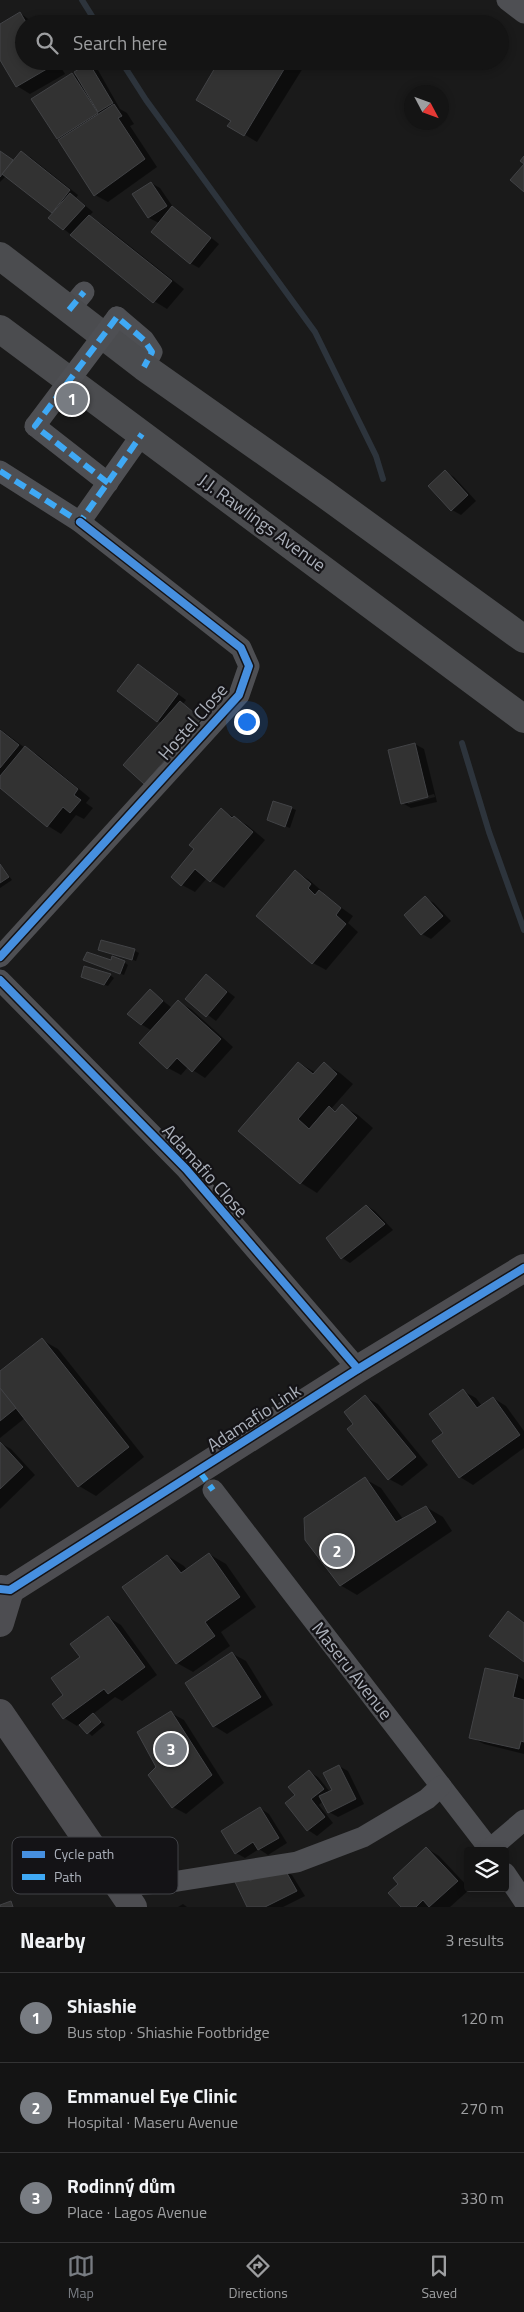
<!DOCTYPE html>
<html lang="en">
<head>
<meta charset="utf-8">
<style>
  :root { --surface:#141414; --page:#1d1d1d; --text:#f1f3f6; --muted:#9d9ea0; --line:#333334; --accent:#787c82 }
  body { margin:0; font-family:"Titillium Web",sans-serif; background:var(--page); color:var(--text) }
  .controls { position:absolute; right:15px; bottom:15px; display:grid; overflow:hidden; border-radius:5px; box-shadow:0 2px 8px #0003 }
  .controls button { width:45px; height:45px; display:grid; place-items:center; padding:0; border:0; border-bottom:1px solid var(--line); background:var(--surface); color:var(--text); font:25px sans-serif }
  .compass { position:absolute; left:404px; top:85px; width:45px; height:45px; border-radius:50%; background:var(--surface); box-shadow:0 2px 8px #0003; rotate:131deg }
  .you { position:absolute; left:246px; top:721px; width:18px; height:18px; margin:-12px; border:4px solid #fff; border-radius:50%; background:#1a73e8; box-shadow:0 0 0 8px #1a73e833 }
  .badge { display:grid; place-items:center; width:32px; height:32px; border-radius:50%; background:var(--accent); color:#fff; font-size:16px; font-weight:700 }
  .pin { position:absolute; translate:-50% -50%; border:2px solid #fff; box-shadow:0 1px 5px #0006 }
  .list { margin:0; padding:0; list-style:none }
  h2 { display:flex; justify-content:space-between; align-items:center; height:65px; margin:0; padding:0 20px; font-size:21px }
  h2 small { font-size:16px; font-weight:400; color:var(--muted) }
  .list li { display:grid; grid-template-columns:32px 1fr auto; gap:15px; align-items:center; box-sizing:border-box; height:90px; padding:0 20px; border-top:1px solid var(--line) }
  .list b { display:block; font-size:19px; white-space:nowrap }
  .list p { margin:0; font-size:16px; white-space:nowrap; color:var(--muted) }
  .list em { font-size:16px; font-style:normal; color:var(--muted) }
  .icon { flex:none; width:28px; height:28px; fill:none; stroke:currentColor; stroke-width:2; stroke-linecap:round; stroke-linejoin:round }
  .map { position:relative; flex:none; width:524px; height:1907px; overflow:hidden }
  .search { position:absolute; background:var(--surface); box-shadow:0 2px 8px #0003; left:15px; right:15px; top:15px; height:55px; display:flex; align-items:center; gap:12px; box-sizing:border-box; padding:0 18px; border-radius:28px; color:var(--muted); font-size:19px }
  .sheet { height:335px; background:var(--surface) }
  nav { display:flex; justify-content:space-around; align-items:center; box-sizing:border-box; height:70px; border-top:1px solid var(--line); background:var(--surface); font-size:14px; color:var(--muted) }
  nav a { display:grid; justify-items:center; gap:2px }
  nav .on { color:var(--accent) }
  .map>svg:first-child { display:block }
  .shadow { fill:#0007; fill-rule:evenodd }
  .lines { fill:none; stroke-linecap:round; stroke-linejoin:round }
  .stream { stroke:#2d343c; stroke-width:6 }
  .building { fill:#323232; stroke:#424346 }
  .street { stroke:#4e4f53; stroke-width:21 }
  .secondary { stroke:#4d4d51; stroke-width:28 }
  .highway { stroke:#4b4c4f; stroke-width:28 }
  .street-bridge { stroke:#4e4f53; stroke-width:21 }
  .quiet { stroke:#3fa9f5; stroke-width:6; stroke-dasharray:12 6; stroke-linecap:butt }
  .cycleway-casing { stroke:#141316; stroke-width:11 }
  .cycleway { stroke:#468fdf; stroke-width:8 }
  .labels { text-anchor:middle; stroke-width:4.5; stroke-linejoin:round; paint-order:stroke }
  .street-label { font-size:18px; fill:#abb0ba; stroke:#141316 }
  .key { fill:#141316; stroke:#414247; stroke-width:1 }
  .key-label { font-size:14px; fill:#abb0ba }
</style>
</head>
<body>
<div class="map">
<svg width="524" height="1907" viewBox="0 0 524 1907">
  <rect width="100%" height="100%" fill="#1a1a1a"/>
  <!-- shadow -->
  <g class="shadow">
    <polygon points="20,13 35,24 24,24 24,61 57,61 65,74 30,94 17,86 0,57 0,25"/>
    <polygon points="221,61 291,61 303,68 257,142 229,125 232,120"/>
    <polygon points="89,64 98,70 120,109 127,113 134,124 130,126 157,167 108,202 95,195 33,100 72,74 79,78"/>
    <polygon points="0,152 14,161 21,152 30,157 78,195 76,198 93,212 88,217 102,224 184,289 167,309 154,301 50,218 54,213 6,176 0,182"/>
    <polygon points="151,183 160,188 173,207 219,244 199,268 190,263 159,223 149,218 134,194"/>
    <polygon points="446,472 454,477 476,501 461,515 452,510 430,486"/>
    <polygon points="139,665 186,700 183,704 213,728 145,783 162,723 158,721"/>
    <polygon points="0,729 25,748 38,755 90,798 86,803 93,808 84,819 76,815 61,834 48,826 0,787"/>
    <path d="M415,744L424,749L437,802L411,808L402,803ZM434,794L435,797L408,804V801Z"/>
    <polygon points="291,808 296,810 290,828 268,820"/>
    <polygon points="221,810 247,825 265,840 224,888 207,878 195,892 182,885"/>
    <polygon points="0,864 12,880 0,888"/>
    <polygon points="295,872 308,879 323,892 322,894 353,916 348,923 358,932 326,970 313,963"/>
    <polygon points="425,898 434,903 451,921 431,939 422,934"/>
    <polygon points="100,949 135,951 139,953 136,961"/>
    <polygon points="89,962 124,962 128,965 124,975"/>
    <polygon points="110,975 114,978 108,986 82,977"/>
    <polygon points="206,975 235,997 216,1021 186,999"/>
    <polygon points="150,990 172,1008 178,1002 191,1009 233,1047 205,1078 188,1067 181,1075 168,1068 152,1031 141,1024"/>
    <polygon points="299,1063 316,1073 324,1064 340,1073 353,1084 331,1109 337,1112 342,1106 358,1115 373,1128 317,1193 301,1183 240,1131"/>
    <polygon points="367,1206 375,1211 393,1230 350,1263 342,1258"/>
    <polygon points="42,1340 58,1349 144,1457 96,1496 79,1486 25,1418 0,1438 0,1373"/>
    <polygon points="463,1391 476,1398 482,1406 493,1398 506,1406 524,1431 524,1448 473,1485 460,1477 434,1441 445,1434"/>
    <polygon points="365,1397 378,1404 428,1465 402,1486 389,1479 355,1424"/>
    <polygon points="0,1443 11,1449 35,1475 0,1509"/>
    <polygon points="365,1479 381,1488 403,1519 426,1507 443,1517 452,1531 357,1595 340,1585"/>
    <polygon points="209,1554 226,1564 256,1607 221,1632 230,1646 193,1672 177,1663 168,1556 184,1566 187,1570"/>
    <polygon points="108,1617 121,1625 157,1675 122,1701 115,1697 93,1714 105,1725 92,1736 79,1724 77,1726 64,1718 65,1695 81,1657"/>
    <polygon points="233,1654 246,1661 273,1705 227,1734 214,1726 187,1683"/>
    <polygon points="518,1676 524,1680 524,1754 484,1744 471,1737"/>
    <polygon points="171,1713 184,1720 224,1783 186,1814 173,1807 158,1767"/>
    <polygon points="339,1766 348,1771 364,1804 338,1817 329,1812 323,1801 319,1805 333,1823 317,1836 308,1830 286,1804 297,1796 309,1772 318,1777 330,1792 333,1790"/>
    <polygon points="260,1808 269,1814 287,1843 268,1855 259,1849 245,1858 236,1853"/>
    <polygon points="426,1848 439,1856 470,1889 450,1907 402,1907 400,1884"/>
    <polygon points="283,1870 292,1875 305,1896 283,1907 248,1907 236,1881"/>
    <polygon points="183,1904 187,1907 178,1907"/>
  </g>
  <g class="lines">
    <!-- stream -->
    <g class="stream">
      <polyline points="82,0 97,24"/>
      <polyline points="121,61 146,100 315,332 376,456 383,479"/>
      <polyline points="462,743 489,832 524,930"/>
    </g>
  </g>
  <!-- building -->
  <g class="building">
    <polygon points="20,12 27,24 24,24 24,61 50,61 52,66 16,87 0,60 0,24"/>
    <polygon points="43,17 48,24 34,24"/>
    <polygon points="219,61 289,61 244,136 227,126 231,121 196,100"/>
    <polygon points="89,63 113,103 98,112 74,72"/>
    <polygon points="72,73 98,113 57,139 31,99"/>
    <polygon points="114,104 122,116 118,118 145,159 94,196 58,140"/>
    <polygon points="0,151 13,160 0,177"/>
    <polygon points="21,151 70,190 52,213 2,174"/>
    <polygon points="524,156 524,192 510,180 524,164 520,161"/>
    <polygon points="151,182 167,206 148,218 132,194"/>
    <polygon points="70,193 85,206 63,230 48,218"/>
    <polygon points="172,206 211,238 190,264 151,232"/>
    <polygon points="89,215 172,281 153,303 70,235"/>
    <polygon points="445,470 468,495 451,511 428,486"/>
    <polygon points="138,664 178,694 157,722 117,691"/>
    <polygon points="180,701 201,719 144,784 123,765"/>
    <polygon points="0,730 19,745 0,768"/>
    <polygon points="415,743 428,797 401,804 388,750"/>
    <polygon points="25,746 78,789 74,795 81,800 70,813 63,807 47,827 0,788 0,776"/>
    <polygon points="273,801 292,807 285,827 267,820"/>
    <polygon points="221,808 232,818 234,816 253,832 210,882 195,869 181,886 171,877 194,849 189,845"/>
    <polygon points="0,864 9,877 0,883"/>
    <polygon points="295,870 311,884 308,888 315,895 319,890 341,908 336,915 346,924 312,964 256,916"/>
    <polygon points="425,896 443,916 421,935 404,915"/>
    <polygon points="101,940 135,949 132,960 98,950"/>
    <polygon points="87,952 111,960 112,956 125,961 120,974 83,960"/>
    <polygon points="84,966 111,974 104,985 81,977"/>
    <polygon points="206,974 227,992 206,1017 185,999"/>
    <polygon points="150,989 163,1001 141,1025 127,1014"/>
    <polygon points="178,1000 221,1039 192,1072 177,1058 167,1069 139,1043"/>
    <polygon points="298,1062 313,1074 324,1062 337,1074 298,1119 309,1129 329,1106 335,1112 342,1104 357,1118 300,1184 238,1131"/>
    <polygon points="366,1205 385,1224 341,1259 326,1238"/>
    <polygon points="42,1338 129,1447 78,1487 0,1388 0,1371"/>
    <polygon points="0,1388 16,1408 0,1421"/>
    <polygon points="463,1389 477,1408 493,1397 520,1435 459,1478 432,1441 443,1433 429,1414"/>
    <polygon points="365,1395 416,1457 388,1480 347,1429 353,1424 344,1412"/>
    <polygon points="0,1442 23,1467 0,1489"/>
    <polygon points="365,1477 396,1522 426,1506 436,1522 340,1586 305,1540 304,1518"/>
    <polygon points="209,1553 240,1597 205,1622 215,1636 176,1664 122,1587 167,1555 181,1573"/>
    <polygon points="508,1611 524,1623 524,1662 489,1636"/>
    <polygon points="108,1616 145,1667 108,1694 104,1689 63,1719 52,1704 63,1695 51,1678 80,1657 70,1644"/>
    <polygon points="232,1652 261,1697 213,1727 185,1683"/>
    <polygon points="485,1668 518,1675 513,1697 524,1700 524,1742 521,1741 519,1749 469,1738"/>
    <polygon points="171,1711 212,1775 172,1808 148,1775 156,1767 137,1732"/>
    <polygon points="93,1713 101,1722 87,1734 79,1725"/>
    <polygon points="339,1765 356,1799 328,1813 319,1796 332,1790 323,1773"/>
    <polygon points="309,1770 324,1789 311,1799 325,1817 307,1831 285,1803 295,1795 288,1787"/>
    <polygon points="260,1807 279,1838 258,1850 253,1842 235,1854 221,1831"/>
    <polygon points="426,1847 458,1881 429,1907 423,1900 416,1907 401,1907 388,1893 398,1884 393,1878"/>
    <polygon points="284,1868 297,1891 265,1907 247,1907 234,1880 247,1875 250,1881 263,1873"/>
    <polygon points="11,1901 13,1907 0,1907 0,1905"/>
  </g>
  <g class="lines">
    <!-- street -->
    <g class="street">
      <polyline points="507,0 524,13"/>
      <polyline points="69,310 84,292"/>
      <polyline points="117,317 144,340 152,352 144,367"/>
      <polyline points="35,426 108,483"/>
      <polyline points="0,471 80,522 241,648 249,666 239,695 0,957"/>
      <polyline points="80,522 142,434"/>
      <polyline points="0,980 186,1169 358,1369"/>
      <polyline points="213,1490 491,1851"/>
      <polyline points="490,1849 524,1820"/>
      <polyline points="505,1873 524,1901"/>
      <polyline points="119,1886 172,1882 297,1862 363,1837 427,1799 441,1786"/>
    </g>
    <!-- secondary -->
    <g class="secondary">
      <polyline points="0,1589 10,1590 358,1369 524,1268"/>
      <polyline points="0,1623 10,1590"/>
      <polyline points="0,1713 133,1907"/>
    </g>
    <!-- highway -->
    <g class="highway">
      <polyline points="0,256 144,367 323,493 524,639"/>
      <polyline points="0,329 524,719"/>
    </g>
    <!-- street-bridge -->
    <polyline class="street-bridge" points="35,426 117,317"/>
    <!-- quiet -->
    <g class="quiet">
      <polyline points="69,310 84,292"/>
      <polyline points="0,471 80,522 142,434"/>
      <polyline points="108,483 35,426 117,317 144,340 152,352 144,367"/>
      <polyline points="199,1471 213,1490"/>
    </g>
    <!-- cycleway casing -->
    <g class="cycleway-casing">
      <g id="cycleway">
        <polyline points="0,957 239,695 249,666 241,648 80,522"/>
        <polyline points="0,980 186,1169 358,1369"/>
        <polyline points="0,1589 10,1590 358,1369 524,1268"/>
      </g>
    </g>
    <!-- cycleway -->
    <use href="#cycleway" class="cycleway"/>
  </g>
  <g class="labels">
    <!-- street labels -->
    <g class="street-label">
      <text transform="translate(262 523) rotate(36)" y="6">J.J. Rawlings Avenue</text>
      <text transform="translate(193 722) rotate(-49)" y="6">Hostel Close</text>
      <text transform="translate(205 1171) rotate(48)" y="6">Adamafio Close</text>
      <text transform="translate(254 1418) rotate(-33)" y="6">Adamafio Link</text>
      <text transform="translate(352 1671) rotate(52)" y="6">Maseru Avenue</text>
    </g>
  </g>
  <!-- legend -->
  <rect x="12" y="1837" width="166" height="57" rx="8" class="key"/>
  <rect x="22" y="1851" width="23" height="7" fill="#468fdf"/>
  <rect x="22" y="1874" width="23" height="6" fill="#3fa9f5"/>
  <g class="key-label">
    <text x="54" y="1859">Cycle path</text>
    <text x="54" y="1882">Path</text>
  </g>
</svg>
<div class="controls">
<button><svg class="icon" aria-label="layers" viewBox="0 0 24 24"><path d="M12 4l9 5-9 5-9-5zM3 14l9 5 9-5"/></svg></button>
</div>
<svg class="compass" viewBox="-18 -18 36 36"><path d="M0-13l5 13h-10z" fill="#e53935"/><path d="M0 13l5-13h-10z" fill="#9d9ea0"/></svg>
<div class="you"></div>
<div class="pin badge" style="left:72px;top:399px">1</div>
<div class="pin badge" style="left:337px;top:1551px">2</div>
<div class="pin badge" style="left:171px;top:1749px">3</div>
<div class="search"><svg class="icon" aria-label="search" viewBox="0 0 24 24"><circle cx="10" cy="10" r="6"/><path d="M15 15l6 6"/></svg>Search here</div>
</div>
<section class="sheet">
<h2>Nearby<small>3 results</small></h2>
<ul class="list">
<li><span class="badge">1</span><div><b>Shiashie</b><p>Bus stop · Shiashie Footbridge</p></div><em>120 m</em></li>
<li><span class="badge">2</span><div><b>Emmanuel Eye Clinic</b><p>Hospital · Maseru Avenue</p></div><em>270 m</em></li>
<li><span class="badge">3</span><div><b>Rodinný dům</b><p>Place · Lagos Avenue</p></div><em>330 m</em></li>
</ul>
</section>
<nav>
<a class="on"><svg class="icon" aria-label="map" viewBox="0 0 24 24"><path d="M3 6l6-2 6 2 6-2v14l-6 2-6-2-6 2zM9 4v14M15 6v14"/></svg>Map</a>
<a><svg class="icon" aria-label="directions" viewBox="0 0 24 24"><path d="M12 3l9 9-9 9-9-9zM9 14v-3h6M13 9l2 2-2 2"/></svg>Directions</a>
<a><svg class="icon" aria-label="saved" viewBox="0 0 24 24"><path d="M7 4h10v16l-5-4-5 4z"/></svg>Saved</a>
</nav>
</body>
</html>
